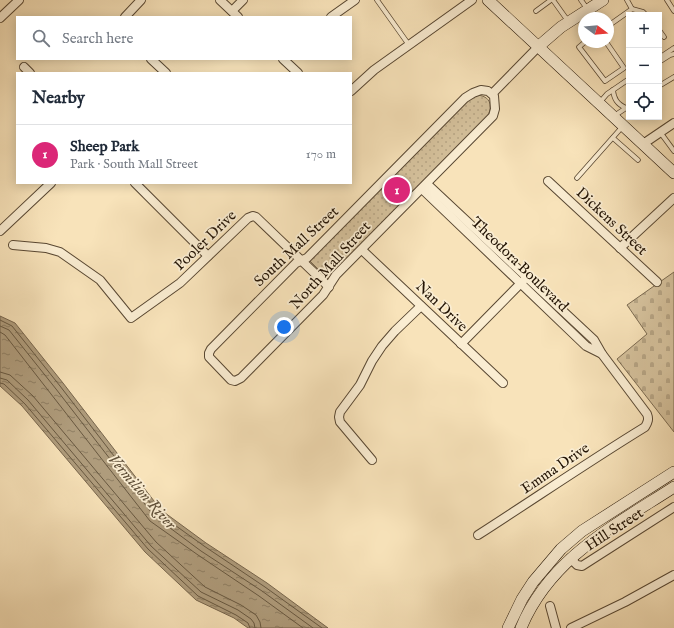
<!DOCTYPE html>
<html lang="en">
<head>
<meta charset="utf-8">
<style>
  :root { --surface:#fff; --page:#f2f2f3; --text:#1f2937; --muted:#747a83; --line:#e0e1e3; --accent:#db2777 }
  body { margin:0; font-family:"IM FELL English",serif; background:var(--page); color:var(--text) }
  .controls { position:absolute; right:12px; top:12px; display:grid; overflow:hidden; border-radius:0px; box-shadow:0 2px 10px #0003 }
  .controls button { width:36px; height:36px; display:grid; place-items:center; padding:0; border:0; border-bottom:1px solid var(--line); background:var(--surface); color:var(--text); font:20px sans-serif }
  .compass { position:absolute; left:578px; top:12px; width:36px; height:36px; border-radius:50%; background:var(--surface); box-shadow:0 2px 10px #0003; rotate:106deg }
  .you { position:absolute; left:284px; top:327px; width:14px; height:14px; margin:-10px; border:3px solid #fff; border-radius:50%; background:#1a73e8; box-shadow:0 0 0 6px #1a73e833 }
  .badge { display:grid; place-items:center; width:26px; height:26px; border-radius:50%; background:var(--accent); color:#fff; font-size:13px; font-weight:700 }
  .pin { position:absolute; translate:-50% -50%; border:2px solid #fff; box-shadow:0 1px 4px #0006 }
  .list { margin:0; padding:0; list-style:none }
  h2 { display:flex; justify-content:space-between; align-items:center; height:52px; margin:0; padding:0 16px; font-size:17px }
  h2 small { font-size:13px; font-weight:400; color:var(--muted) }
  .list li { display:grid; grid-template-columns:26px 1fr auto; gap:12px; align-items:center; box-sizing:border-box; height:60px; padding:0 16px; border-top:1px solid var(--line) }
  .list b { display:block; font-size:15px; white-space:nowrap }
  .list p { margin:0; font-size:13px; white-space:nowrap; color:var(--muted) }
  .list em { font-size:13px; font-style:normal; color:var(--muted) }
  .icon { flex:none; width:22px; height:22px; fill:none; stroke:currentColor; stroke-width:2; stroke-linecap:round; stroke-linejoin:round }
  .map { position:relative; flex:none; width:674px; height:628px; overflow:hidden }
  .search { position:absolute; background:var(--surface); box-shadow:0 2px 10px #0003; left:16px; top:16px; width:336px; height:44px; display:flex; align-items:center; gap:10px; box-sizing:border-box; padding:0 14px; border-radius:0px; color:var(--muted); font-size:15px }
  .panel { position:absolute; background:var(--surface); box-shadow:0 2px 10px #0003; left:16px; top:72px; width:336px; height:112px; border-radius:0px }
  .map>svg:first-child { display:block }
  .cemetery { fill:url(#cemetery-stones); stroke:#7b6a50 }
  .park { fill:url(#park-dots); stroke:#7b6a50 }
  .water { fill:url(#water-ripples); stroke:#77654c }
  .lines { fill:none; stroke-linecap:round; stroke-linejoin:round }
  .shore { stroke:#685840; stroke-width:1 }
  .lane-casing { stroke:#584732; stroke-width:5.5 }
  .street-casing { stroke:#584732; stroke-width:10 }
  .secondary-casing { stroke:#221304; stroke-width:12 }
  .lane { stroke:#faedd2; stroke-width:4 }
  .street { stroke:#faedd2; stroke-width:8 }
  .secondary { stroke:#faedd2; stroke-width:11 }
  .labels { text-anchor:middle; stroke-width:3.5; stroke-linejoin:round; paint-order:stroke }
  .street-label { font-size:15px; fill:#221304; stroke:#faedd2 }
  .water-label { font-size:16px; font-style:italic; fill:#61513a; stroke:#faedd2 }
</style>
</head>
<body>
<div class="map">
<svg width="674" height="628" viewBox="0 0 674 628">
  <defs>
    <pattern id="cemetery-stones" width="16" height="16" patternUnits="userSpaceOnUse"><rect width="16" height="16" fill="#d4c09b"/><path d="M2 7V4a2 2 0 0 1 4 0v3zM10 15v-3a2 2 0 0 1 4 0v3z" fill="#b6a484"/></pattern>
    <pattern id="park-dots" width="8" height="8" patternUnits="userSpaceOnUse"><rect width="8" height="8" fill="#d4c09b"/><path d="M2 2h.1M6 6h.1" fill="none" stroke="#b6a484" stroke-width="1.8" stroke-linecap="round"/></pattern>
    <pattern id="water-ripples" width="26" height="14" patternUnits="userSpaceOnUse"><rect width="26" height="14" fill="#af9c7c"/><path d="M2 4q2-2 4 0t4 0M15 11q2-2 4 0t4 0" fill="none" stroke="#8e7e63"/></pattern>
  </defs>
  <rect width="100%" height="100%" fill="#f8e3ba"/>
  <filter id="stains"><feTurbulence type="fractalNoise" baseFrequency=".005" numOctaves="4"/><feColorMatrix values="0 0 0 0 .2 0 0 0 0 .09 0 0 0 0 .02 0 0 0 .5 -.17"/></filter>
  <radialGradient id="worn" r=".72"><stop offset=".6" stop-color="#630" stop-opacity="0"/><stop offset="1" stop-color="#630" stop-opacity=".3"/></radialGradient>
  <!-- cemetery -->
  <polygon class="cemetery" points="674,272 674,432 617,359 647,334 627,305"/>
  <!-- park -->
  <path class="park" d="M475,95C492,95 494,108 485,120L328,279L309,260L468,99Z"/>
  <!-- water -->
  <polygon class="water" points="0,316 15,323 63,383 161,510 206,543 267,583 328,628 248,628 234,618 196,600 145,552 22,406 0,386"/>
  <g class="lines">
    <!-- shore -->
    <g class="shore">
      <polyline points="0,320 12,326 60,386 158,513 204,546 265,587 322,628"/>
      <polyline points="0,326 9,330 56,389 154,516 201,551 262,591 313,628"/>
      <polyline points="0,332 5,335 150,521 198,555 259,596 303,628"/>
      <polyline points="0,372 10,375 33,396 156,542 205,587 241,605 256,615 260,622 261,628"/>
      <polyline points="0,378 7,380 28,400 151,546 201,592 238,610 251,619 254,623 255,628"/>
      <polyline points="0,383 4,384 25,404 148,549 198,596 236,615 248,623 250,628"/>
    </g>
    <!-- lane casing -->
    <g class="lane-casing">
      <g id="lane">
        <polyline points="377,0 409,45"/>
        <polyline points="553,0 568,21"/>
        <polyline points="581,0 588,10"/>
        <polyline points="667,0 674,11"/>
        <polyline points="632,9 643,12 646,15"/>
        <polyline points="536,11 551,0"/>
        <polyline points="608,26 632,9 627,0"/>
        <polyline points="659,30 664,37"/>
        <polyline points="585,42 579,47 605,81 624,68 606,42"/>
        <polyline points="659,58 674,48"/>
        <polyline points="659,62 670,55 674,54"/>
        <polyline points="659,86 674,77"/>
        <path d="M613,90C614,99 617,104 626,108"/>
        <polyline points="600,102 607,94 629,79"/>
        <polyline points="614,116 629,106"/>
        <polyline points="660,132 674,151"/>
        <polyline points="613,138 638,160"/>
        <polyline points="577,178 623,126"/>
      </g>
    </g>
    <!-- street casing -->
    <g class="street-casing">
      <g id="street">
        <polyline points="220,0 238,17"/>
        <polyline points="232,11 243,0"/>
        <polyline points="125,17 141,0"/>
        <polyline points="331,17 355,0"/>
        <polyline points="0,18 19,0"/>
        <polyline points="151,59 166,73"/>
        <polyline points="283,59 298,73"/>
        <polyline points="24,67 30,73"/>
        <polygon points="481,90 488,91 494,96 495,109 493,116 336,275 323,295 241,378 235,381 231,380 209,357 209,353 211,349 296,263 307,258 465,98 473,93"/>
        <polyline points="351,91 374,70 472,0"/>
        <polyline points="492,94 539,46"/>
        <polyline points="643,144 674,123"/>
        <polyline points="548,181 657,282"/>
        <polyline points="135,183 208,256"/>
        <path d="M427,184L594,340L602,354L647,414C649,419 648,422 645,427C588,462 534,499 478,535"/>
        <polyline points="422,189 586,346 602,354"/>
        <polyline points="0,231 51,183"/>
        <polyline points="13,245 46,248 60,252 100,280 131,318 180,283 248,218 253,216 256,217 329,287"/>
        <polyline points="620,248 674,198"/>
        <polyline points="362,250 503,383"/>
        <polyline points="461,344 523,281"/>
        <polyline points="372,460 340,422 339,417 340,412 360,385 372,361 382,346 395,331 421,306"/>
        <polyline points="570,558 577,565 582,566 674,507"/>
        <polyline points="550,606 556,628"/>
        <polyline points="571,628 625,602 674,575"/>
      </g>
    </g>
    <!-- secondary casing -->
    <g class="secondary-casing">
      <g id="secondary">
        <polyline points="488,0 674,173"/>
        <polyline points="539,46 561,27 603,0"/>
        <polyline points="508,628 522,599 533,582 561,549 582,531 674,472"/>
        <path d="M521,628C550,558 614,526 674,487"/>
      </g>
    </g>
    <!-- lane -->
    <use href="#lane" class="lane"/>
    <!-- street -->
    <use href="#street" class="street"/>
    <!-- secondary -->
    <use href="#secondary" class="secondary"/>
  </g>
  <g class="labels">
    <!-- street labels -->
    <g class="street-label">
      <text transform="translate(612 221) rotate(43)" y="5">Dickens Street</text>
      <text transform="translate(205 240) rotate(-44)" y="5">Pooler Drive</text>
      <text transform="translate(296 246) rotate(-43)" y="5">South Mall Street</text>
      <text transform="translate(520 264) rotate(44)" y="5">Theodora Boulevard</text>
      <text transform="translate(330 265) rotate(-48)" y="5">North Mall Street</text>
      <text transform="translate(442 306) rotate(44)" y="5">Nan Drive</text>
      <text transform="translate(555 468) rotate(-34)" y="5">Emma Drive</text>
      <text transform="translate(614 529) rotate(-33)" y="5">Hill Street</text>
    </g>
    <!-- water labels -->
    <g class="water-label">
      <text transform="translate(143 491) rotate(49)" y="6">Vermilion River</text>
    </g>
  </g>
  <rect width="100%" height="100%" filter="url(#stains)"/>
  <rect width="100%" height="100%" fill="url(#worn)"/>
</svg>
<div class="controls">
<button>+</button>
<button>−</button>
<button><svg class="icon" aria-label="locate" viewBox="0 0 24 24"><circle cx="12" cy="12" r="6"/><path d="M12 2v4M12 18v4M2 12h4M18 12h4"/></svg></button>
</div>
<svg class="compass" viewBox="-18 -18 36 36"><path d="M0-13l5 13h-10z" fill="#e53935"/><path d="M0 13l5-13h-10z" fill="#747a83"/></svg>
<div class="you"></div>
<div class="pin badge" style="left:397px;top:190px">1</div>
<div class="search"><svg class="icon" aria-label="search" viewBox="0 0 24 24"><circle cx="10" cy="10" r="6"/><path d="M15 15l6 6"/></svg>Search here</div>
<section class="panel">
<h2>Nearby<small></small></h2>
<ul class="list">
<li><span class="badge">1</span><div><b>Sheep Park</b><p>Park · South Mall Street</p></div><em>170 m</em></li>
</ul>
</section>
</div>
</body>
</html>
